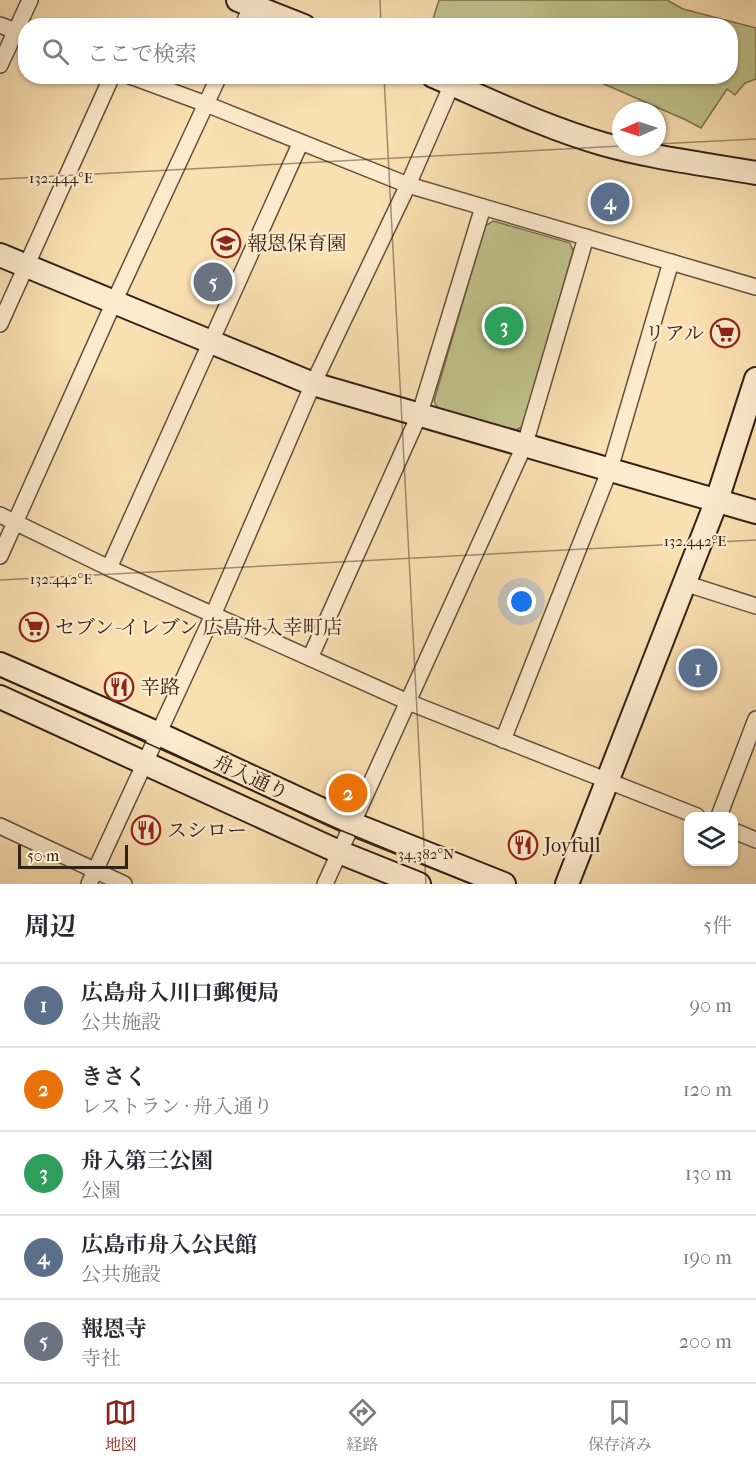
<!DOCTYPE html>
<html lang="ja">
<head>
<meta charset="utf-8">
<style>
  :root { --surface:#fff; --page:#f2f2f3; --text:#2b2b33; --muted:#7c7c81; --line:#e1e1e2; --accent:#8f2418 }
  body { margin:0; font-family:"IM FELL French Canon","Noto Serif JP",serif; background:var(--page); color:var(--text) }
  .controls { position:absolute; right:18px; bottom:18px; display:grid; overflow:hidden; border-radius:12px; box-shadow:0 2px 4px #0004 }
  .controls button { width:54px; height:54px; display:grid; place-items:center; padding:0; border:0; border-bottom:2px solid var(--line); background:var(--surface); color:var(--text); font:30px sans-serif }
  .compass { position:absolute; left:612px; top:102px; width:54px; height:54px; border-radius:50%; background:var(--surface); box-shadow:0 2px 4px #0004; rotate:267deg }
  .scale { position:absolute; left:18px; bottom:15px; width:110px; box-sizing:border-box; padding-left:6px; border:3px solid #332216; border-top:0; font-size:16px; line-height:21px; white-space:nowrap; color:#332216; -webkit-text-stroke:4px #fceacc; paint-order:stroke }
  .you { position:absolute; left:522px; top:602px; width:21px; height:21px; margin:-15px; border:4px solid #fff; border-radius:50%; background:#1a73e8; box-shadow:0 0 0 9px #1a73e833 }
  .badge { display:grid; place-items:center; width:39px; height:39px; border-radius:50%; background:var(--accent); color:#fff; font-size:20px; font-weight:700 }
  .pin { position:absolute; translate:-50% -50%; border:3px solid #fff; box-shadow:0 2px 6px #0006 }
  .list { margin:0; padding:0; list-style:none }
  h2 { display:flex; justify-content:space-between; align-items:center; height:78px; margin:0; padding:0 24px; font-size:26px }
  h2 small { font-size:20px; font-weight:400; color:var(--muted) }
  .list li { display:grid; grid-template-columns:39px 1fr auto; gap:18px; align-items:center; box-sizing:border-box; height:84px; padding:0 24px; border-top:2px solid var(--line) }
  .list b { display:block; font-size:22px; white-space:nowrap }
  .list p { margin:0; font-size:20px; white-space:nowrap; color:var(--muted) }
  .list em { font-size:20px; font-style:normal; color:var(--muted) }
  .icon { flex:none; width:33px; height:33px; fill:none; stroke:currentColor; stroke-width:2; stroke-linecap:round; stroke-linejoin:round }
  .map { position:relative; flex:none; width:756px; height:884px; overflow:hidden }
  .search { position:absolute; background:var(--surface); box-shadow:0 2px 4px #0004; left:18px; right:18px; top:18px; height:66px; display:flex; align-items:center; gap:15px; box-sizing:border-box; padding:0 21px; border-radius:24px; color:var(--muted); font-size:22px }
  .sheet { height:498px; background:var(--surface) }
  nav { display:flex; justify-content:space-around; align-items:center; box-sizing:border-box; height:84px; border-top:2px solid var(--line); background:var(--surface); font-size:16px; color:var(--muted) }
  nav a { display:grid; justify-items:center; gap:3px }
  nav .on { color:var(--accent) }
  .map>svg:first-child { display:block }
  .green { fill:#c0c18a; stroke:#7a7250; stroke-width:1.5 }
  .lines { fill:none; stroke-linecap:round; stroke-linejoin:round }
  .street-casing { stroke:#65513d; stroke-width:18 }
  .secondary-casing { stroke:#332216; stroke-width:26 }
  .street { stroke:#fceacc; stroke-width:15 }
  .secondary { stroke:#fceacc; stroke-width:22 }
  .tram { stroke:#332216; stroke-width:1.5 }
  .ticks { fill:none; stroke:#332216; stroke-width:1.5; stroke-opacity:0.45 }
  .labels { text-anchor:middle; stroke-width:4.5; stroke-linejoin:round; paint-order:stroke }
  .poi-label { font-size:20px; fill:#332216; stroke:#fceacc; text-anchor:start }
  .street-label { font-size:20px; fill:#332216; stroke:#fceacc }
  .ticks-label { font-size:15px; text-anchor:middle; fill:#332216; stroke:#fceacc; stroke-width:4.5; stroke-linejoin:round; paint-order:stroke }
</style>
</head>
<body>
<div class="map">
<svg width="756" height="884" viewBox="0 0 756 884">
  <rect width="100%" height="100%" fill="#fadfb1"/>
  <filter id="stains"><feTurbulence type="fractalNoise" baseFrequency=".00333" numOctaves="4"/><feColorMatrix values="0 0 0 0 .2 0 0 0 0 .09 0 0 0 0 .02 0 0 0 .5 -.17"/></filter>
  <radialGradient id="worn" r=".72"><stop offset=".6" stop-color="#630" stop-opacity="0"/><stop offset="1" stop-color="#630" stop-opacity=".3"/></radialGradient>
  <!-- green -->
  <g class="green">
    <polygon points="439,0 667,0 683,9 756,28 756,79 745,83 735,95 727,89 701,128 686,120 588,77 730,76 730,26 431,25"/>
    <polygon points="493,221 570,243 573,251 523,426 515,431 438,409 434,401 485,226"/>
  </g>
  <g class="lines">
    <!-- street casing -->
    <g class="street-casing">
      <g id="street">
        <polyline points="0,25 26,35"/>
        <polyline points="243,26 251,5"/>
        <polyline points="0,65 30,0"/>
        <polyline points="130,76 206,104 408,185 756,287"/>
        <polyline points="0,324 112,76"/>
        <polyline points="0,515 109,568 408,702 697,816"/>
        <polyline points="0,556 114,302 219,76"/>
        <polyline points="109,568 300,144"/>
        <polyline points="684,583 756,606"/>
        <polyline points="310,658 420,413 483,207"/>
        <polyline points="503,740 610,469 671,262"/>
        <polyline points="719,816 756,719"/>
        <polyline points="0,826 124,884"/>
        <polyline points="734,831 756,840"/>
        <polyline points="89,884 213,615 313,384 408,185 452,84"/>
        <polyline points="325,884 525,444 586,237"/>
      </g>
    </g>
    <!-- secondary casing -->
    <g class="secondary-casing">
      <g id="secondary">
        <polyline points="238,0 304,26"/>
        <path d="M433,76C489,100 544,127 603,144C653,158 705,164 756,173"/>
        <polyline points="0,255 313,384 756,512"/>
        <polyline points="0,664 159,734 353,824 504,884"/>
        <polyline points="0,697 339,852 419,884"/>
        <polyline points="567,884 717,500 756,379"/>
      </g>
    </g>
    <!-- street -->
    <use href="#street" class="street"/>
    <!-- secondary -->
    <use href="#secondary" class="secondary"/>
    <!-- tram -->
    <polyline class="tram" points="0,677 340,830 471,884"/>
  </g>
  <!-- ticks -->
  <path class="ticks" d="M380,0L381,26M384,76L426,884M657,144L756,139M0,179L621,146M0,580L756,540"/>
  <!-- icons -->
  <defs>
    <g id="school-ring" transform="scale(1.5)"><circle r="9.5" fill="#fceacc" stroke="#8f2418" stroke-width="1.5"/><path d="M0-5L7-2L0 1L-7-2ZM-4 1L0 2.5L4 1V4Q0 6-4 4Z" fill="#8f2418"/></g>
    <g id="supermarket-ring" transform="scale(1.5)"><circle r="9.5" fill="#fceacc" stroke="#8f2418" stroke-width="1.5"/><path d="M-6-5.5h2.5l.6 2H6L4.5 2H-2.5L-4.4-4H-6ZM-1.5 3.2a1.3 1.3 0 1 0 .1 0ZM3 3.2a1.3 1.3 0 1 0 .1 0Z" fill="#8f2418"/></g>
    <g id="restaurant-ring" transform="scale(1.5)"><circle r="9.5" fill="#fceacc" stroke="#8f2418" stroke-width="1.5"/><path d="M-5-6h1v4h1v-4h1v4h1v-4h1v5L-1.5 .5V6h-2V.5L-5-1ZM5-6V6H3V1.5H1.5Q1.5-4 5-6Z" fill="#8f2418"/></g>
  </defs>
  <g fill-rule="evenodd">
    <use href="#school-ring" x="226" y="243"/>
    <use href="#supermarket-ring" x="725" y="333"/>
    <use href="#supermarket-ring" x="34" y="627"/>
    <use href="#restaurant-ring" x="119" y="687"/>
    <use href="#restaurant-ring" x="146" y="830"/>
    <use href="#restaurant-ring" x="523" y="845"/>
  </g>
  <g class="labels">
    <!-- poi labels -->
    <g class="poi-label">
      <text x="247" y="250">報恩保育園</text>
      <text x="704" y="340" text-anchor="end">リアル</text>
      <text x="55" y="634">セブン-イレブン 広島舟入幸町店</text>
      <text x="140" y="694">辛路</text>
      <text x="167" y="837">スシロー</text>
      <text x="544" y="852">Joyfull</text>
    </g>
    <!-- street labels -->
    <g class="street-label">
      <text transform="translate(251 777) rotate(25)" y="7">舟入通り</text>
    </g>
  </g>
  <g class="ticks-label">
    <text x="61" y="183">132.444°E</text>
    <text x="695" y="546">132.442°E</text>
    <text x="61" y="584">132.442°E</text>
    <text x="426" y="859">34.382°N</text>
  </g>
  <rect width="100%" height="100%" filter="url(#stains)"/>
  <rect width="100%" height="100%" fill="url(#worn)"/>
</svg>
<div class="controls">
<button><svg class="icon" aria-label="layers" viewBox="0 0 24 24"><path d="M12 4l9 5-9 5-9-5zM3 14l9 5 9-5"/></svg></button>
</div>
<svg class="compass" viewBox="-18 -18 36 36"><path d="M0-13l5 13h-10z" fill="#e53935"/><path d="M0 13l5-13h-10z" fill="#7c7c81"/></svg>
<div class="scale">50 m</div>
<div class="you"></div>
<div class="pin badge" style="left:698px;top:668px;background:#5c6f8a">1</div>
<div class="pin badge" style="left:348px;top:793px;background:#e8710a">2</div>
<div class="pin badge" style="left:504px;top:326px;background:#2e9e5b">3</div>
<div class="pin badge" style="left:610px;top:202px;background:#5c6f8a">4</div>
<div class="pin badge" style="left:213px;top:282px;background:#6b7280">5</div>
<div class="search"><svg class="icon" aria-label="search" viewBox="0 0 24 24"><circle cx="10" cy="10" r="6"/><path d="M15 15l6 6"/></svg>ここで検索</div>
</div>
<section class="sheet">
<h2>周辺<small>5件</small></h2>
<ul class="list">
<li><span class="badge" style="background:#5c6f8a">1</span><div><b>広島舟入川口郵便局</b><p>公共施設</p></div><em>90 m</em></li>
<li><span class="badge" style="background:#e8710a">2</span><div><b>きさく</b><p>レストラン · 舟入通り</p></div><em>120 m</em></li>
<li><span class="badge" style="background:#2e9e5b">3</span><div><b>舟入第三公園</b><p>公園</p></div><em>130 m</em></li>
<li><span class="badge" style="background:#5c6f8a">4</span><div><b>広島市舟入公民館</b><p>公共施設</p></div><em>190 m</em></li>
<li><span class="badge" style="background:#6b7280">5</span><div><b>報恩寺</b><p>寺社</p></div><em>200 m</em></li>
</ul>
</section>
<nav>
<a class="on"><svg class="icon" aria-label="map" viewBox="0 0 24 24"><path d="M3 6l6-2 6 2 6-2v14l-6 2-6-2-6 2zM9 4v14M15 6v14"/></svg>地図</a>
<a><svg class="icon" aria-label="directions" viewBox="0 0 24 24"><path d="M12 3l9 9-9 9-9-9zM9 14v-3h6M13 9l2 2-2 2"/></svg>経路</a>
<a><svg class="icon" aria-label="saved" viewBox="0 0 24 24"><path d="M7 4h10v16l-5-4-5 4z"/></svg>保存済み</a>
</nav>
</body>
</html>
